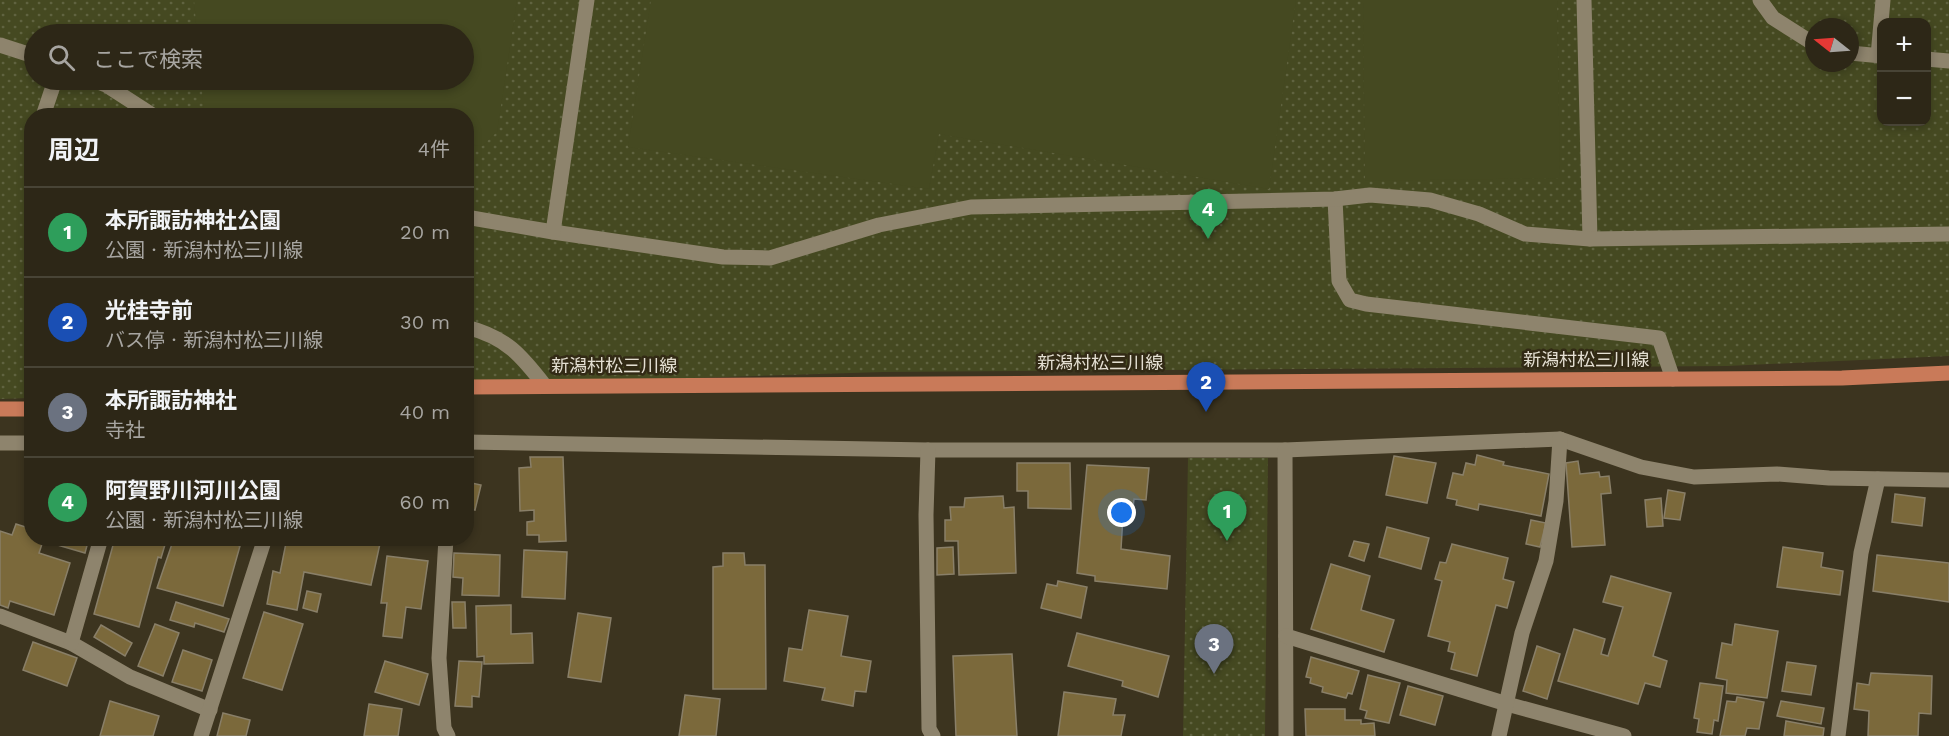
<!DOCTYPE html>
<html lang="ja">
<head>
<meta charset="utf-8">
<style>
  :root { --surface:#2d2717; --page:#352f20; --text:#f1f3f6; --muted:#a7a5a1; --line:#484436; --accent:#db2777 }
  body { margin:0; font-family:"Work Sans","Noto Sans JP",sans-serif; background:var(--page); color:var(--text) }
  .controls { position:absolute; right:18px; top:18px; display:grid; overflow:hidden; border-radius:12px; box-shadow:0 3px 9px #0003 }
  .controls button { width:54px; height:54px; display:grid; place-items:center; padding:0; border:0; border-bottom:2px solid var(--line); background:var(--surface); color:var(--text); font:30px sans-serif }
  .compass { position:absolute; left:1805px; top:18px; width:54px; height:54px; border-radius:50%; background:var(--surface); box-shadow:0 3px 9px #0003; rotate:287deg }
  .you { position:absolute; left:1122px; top:513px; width:21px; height:21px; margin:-15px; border:4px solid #fff; border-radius:50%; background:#1a73e8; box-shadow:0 0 0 9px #1a73e833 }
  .badge { display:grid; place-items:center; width:39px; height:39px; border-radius:50%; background:var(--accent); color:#fff; font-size:20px; font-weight:700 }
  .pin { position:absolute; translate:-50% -50px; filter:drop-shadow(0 2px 3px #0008) }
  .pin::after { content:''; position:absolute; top:32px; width:21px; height:18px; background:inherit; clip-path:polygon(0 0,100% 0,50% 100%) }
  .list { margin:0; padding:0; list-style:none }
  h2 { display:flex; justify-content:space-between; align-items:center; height:78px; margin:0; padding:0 24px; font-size:26px }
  h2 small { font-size:20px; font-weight:400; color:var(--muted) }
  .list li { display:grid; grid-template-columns:39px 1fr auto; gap:18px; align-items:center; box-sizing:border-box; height:90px; padding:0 24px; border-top:2px solid var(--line) }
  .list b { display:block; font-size:22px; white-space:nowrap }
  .list p { margin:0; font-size:20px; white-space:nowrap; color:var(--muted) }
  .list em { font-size:20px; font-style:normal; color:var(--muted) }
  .icon { flex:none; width:33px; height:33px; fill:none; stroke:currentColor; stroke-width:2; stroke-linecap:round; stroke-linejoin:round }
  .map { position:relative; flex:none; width:1949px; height:736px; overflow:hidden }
  .search { position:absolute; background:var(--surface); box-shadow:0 3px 9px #0003; left:24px; top:24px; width:450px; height:66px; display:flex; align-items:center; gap:15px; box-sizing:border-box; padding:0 21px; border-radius:33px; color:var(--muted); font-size:22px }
  .panel { position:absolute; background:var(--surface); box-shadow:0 3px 9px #0003; left:24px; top:108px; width:450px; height:438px; border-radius:24px }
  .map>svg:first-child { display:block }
  .green { fill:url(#green-dots); fill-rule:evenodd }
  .pitch { fill:#454921 }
  .building { fill:#7b693b; stroke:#897f68; stroke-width:1.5 }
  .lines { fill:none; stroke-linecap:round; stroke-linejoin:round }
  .lane { stroke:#8e846d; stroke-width:15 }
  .street { stroke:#8e846d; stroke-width:15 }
  .primary { stroke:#c97a59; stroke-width:15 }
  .labels { text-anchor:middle; stroke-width:5; stroke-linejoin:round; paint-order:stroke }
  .street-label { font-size:18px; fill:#e4dfd2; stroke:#322a15 }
</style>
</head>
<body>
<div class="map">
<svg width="1949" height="736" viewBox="0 0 1949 736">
  <defs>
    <pattern id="green-dots" width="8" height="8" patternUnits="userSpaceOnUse" patternTransform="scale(1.5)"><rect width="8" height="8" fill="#454921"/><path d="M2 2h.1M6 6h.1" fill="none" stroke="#606340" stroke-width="1.8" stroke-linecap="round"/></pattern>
  </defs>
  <rect width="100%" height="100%" fill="#3c341f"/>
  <!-- green -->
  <g class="green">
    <path d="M0,0H1949V356L1727,366L883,372L467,385L466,116H32L31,398L0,399ZM1882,22H1926V122H1882ZM1814,27H1850V63H1814ZM34,34H464V80H34Z"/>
    <polygon points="1188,458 1268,458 1265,736 1183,736"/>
  </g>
  <!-- pitch -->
  <g class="pitch">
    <polygon points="194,0 517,0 497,132 482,146 467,144 466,116 245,116 204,110 201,80 464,80 464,34 197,34"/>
    <polygon points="651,0 1296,0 1269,189 939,134 929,189 628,147"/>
    <polygon points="1363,0 1557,0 1560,178 1365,181"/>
  </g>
  <!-- building -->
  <g class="building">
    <polygon points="1477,455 1504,462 1503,465 1549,474 1541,516 1479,504 1478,510 1456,505 1457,500 1447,498 1453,473 1463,475 1466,463 1475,465"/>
    <polygon points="1394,456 1436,463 1427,503 1386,495"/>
    <polygon points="530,457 563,457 566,541 539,542 539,535 527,535 527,522 534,521 534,510 520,511 519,468 531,467"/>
    <polygon points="1578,461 1580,474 1599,472 1600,477 1609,476 1611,493 1601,494 1605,545 1572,547 1566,463"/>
    <polygon points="1017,463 1070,463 1071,509 1028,508 1028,491 1017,491"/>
    <polygon points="1087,465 1149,468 1146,500 1134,499 1132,517 1123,516 1121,549 1170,556 1167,589 1095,581 1095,576 1077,573"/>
    <polygon points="467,482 481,485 475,510 466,508"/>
    <polygon points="1668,490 1685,493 1680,520 1664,518"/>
    <polygon points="1895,494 1925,498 1922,526 1892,522"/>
    <polygon points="1003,496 1004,508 1014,507 1016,573 959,575 958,541 945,541 945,520 951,520 950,507 964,507 965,498"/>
    <polygon points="1661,498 1663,526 1647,527 1645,500"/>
    <polygon points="1531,520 1546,523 1540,547 1526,544"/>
    <polygon points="16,524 32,529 32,538 44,538 39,553 70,563 54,615 10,601 8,608 0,605 0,531 12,535"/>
    <polygon points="1387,527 1429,538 1421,569 1379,557"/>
    <polygon points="56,538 89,538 85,553 54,544"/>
    <polygon points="115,538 167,538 161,558 158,557 139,627 94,614"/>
    <polygon points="174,538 214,538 240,546 223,606 157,588"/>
    <polygon points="287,538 381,539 371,585 304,572 297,610 267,604 273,571 280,573"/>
    <polygon points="1354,541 1369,544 1364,561 1349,556"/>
    <polygon points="1452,544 1508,558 1503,579 1514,582 1507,608 1496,605 1477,676 1451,669 1455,653 1448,651 1450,642 1428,636 1442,581 1435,579 1440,562 1446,563"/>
    <polygon points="953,547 954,574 937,575 937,548"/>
    <polygon points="1783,547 1823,553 1821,567 1843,571 1840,595 1777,587"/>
    <polygon points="524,550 567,552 565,599 522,597"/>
    <polygon points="454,553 500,555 499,596 462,595 463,578 453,577"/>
    <polygon points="723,553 744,553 745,565 765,565 766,689 713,689 713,567 723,566"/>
    <polygon points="1877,555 1949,563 1949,602 1873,591"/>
    <polygon points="387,556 428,561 421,609 406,607 402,638 383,636 387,603 381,603"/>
    <polygon points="1331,564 1370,576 1361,610 1394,620 1384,652 1311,629"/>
    <polygon points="1611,576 1671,593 1653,656 1667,661 1660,687 1645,683 1638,704 1558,681 1574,629 1605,639 1601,654 1608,656 1623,607 1603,602"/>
    <polygon points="1058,581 1087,587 1081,618 1041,608 1047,584 1057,586"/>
    <polygon points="307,591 321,594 317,612 303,608"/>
    <polygon points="176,602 229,619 224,632 195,623 194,627 170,620"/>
    <polygon points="452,602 465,602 466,628 453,628"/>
    <polygon points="511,605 511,634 532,633 533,663 484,664 484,656 477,657 476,606"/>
    <polygon points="809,610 848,616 841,656 871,661 866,692 855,691 853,706 822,700 825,688 784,681 789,648 802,650"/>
    <polygon points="264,612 303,624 282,690 243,678"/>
    <polygon points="578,613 611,618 601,682 568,677"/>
    <polygon points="155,624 179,633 163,676 138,666"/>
    <polygon points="1735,624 1778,631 1767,698 1726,693 1727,680 1716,678 1722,643 1732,645"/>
    <polygon points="101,625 132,643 125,656 94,637"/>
    <polygon points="1077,633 1169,656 1158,697 1122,686 1123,681 1068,666"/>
    <polygon points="33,642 77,658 67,686 23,670"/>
    <polygon points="1537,646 1560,654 1547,699 1523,691"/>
    <polygon points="183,650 212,660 202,691 172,682"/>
    <polygon points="1012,654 1017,736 956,736 953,656"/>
    <polygon points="1311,657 1359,671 1352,694 1348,693 1346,698 1322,692 1323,687 1310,683 1311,678 1306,677"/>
    <polygon points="385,661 428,674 419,705 375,692"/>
    <polygon points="459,661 482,662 479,697 472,696 472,707 455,706"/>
    <polygon points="1787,662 1816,666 1811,695 1782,691"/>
    <polygon points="1871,673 1932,676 1931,714 1919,713 1918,736 1868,736 1869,711 1854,709 1857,683 1869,685"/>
    <polygon points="1368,675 1400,683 1389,723 1365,718 1367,711 1360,709"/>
    <polygon points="1700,683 1723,686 1718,721 1714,720 1712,734 1697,732 1699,719 1694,718"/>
    <polygon points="1408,686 1443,696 1435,725 1400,715"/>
    <polygon points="1064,692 1116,699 1113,715 1125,715 1121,736 1058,736"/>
    <polygon points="685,695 720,699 716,736 679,736"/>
    <polygon points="1737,697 1764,702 1759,729 1747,728 1745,736 1720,736 1727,701 1736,702"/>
    <polygon points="110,701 159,716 153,736 100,736"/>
    <polygon points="1781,701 1824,708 1821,724 1777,716"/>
    <polygon points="369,704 402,709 398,736 364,736"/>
    <polygon points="1305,709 1345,709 1345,720 1361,720 1361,724 1374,723 1375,736 1306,736"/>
    <polygon points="223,713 250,720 246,736 217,736"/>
    <polygon points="1786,721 1824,728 1823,736 1784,736"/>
  </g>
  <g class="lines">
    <!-- lane -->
    <g class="lane">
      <polyline points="1584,0 1590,239"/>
      <polyline points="1760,0 1773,18 1814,44"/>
      <polyline points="0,45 34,56"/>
      <polyline points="1850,53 1882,56"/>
      <polyline points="1878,56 1883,0"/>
      <polyline points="1926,59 1949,61"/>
      <polyline points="93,80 106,85 154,116"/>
      <polyline points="43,116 55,80"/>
      <polyline points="1335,199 1339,281 1350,300 1366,304 1659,338 1673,379"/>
      <polyline points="466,217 553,232 723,257 770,258 879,225 971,207 1335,199 1370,195 1430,200 1479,214 1525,234 1590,239 1949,234"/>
      <polyline points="553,232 587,0"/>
      <path d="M466,327C506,337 521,355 545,386"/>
    </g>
    <!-- street -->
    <g class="street">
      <polyline points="466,442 928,450 1285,450 1560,439 1641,467 1694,477 1777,474 1829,478 1949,480"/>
      <polyline points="0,443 32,443"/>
      <polyline points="928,450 926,515 929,729 933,736"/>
      <polyline points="1285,450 1286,736"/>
      <polyline points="446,538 439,658 444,728 448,736"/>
      <polyline points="0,616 71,643 130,677 210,710"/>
      <polyline points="1286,636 1507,704 1624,736"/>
      <polyline points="71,643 101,538"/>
      <polyline points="201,736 265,538"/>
      <polyline points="1499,736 1522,633 1546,561 1556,501 1560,439"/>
      <polyline points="1838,736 1861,553 1878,479"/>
    </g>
    <!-- primary -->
    <g class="primary">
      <polyline points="466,387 1842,378 1949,373"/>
      <polyline points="0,409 32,409"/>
    </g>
  </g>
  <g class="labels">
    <!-- street labels -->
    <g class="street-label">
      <text x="1586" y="366">新潟村松三川線</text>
      <text x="1100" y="369">新潟村松三川線</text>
      <text x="614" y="372">新潟村松三川線</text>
    </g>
  </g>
</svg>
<div class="controls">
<button>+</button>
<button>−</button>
</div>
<svg class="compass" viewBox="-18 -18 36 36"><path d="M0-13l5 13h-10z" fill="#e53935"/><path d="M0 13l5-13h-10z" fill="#a7a5a1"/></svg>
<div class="you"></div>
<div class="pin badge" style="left:1227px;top:541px;background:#2e9e5b">1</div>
<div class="pin badge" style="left:1206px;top:412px;background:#1a4fb4">2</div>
<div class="pin badge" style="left:1214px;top:674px;background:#6b7280">3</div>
<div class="pin badge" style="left:1208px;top:239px;background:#2e9e5b">4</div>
<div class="search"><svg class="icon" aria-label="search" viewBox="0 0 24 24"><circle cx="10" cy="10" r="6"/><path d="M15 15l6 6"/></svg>ここで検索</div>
<section class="panel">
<h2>周辺<small>4件</small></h2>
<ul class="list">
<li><span class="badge" style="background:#2e9e5b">1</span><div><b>本所諏訪神社公園</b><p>公園 · 新潟村松三川線</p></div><em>20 m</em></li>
<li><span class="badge" style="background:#1a4fb4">2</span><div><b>光桂寺前</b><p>バス停 · 新潟村松三川線</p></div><em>30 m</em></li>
<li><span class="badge" style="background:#6b7280">3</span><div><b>本所諏訪神社</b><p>寺社</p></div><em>40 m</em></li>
<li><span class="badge" style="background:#2e9e5b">4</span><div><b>阿賀野川河川公園</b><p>公園 · 新潟村松三川線</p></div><em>60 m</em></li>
</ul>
</section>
</div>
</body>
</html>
